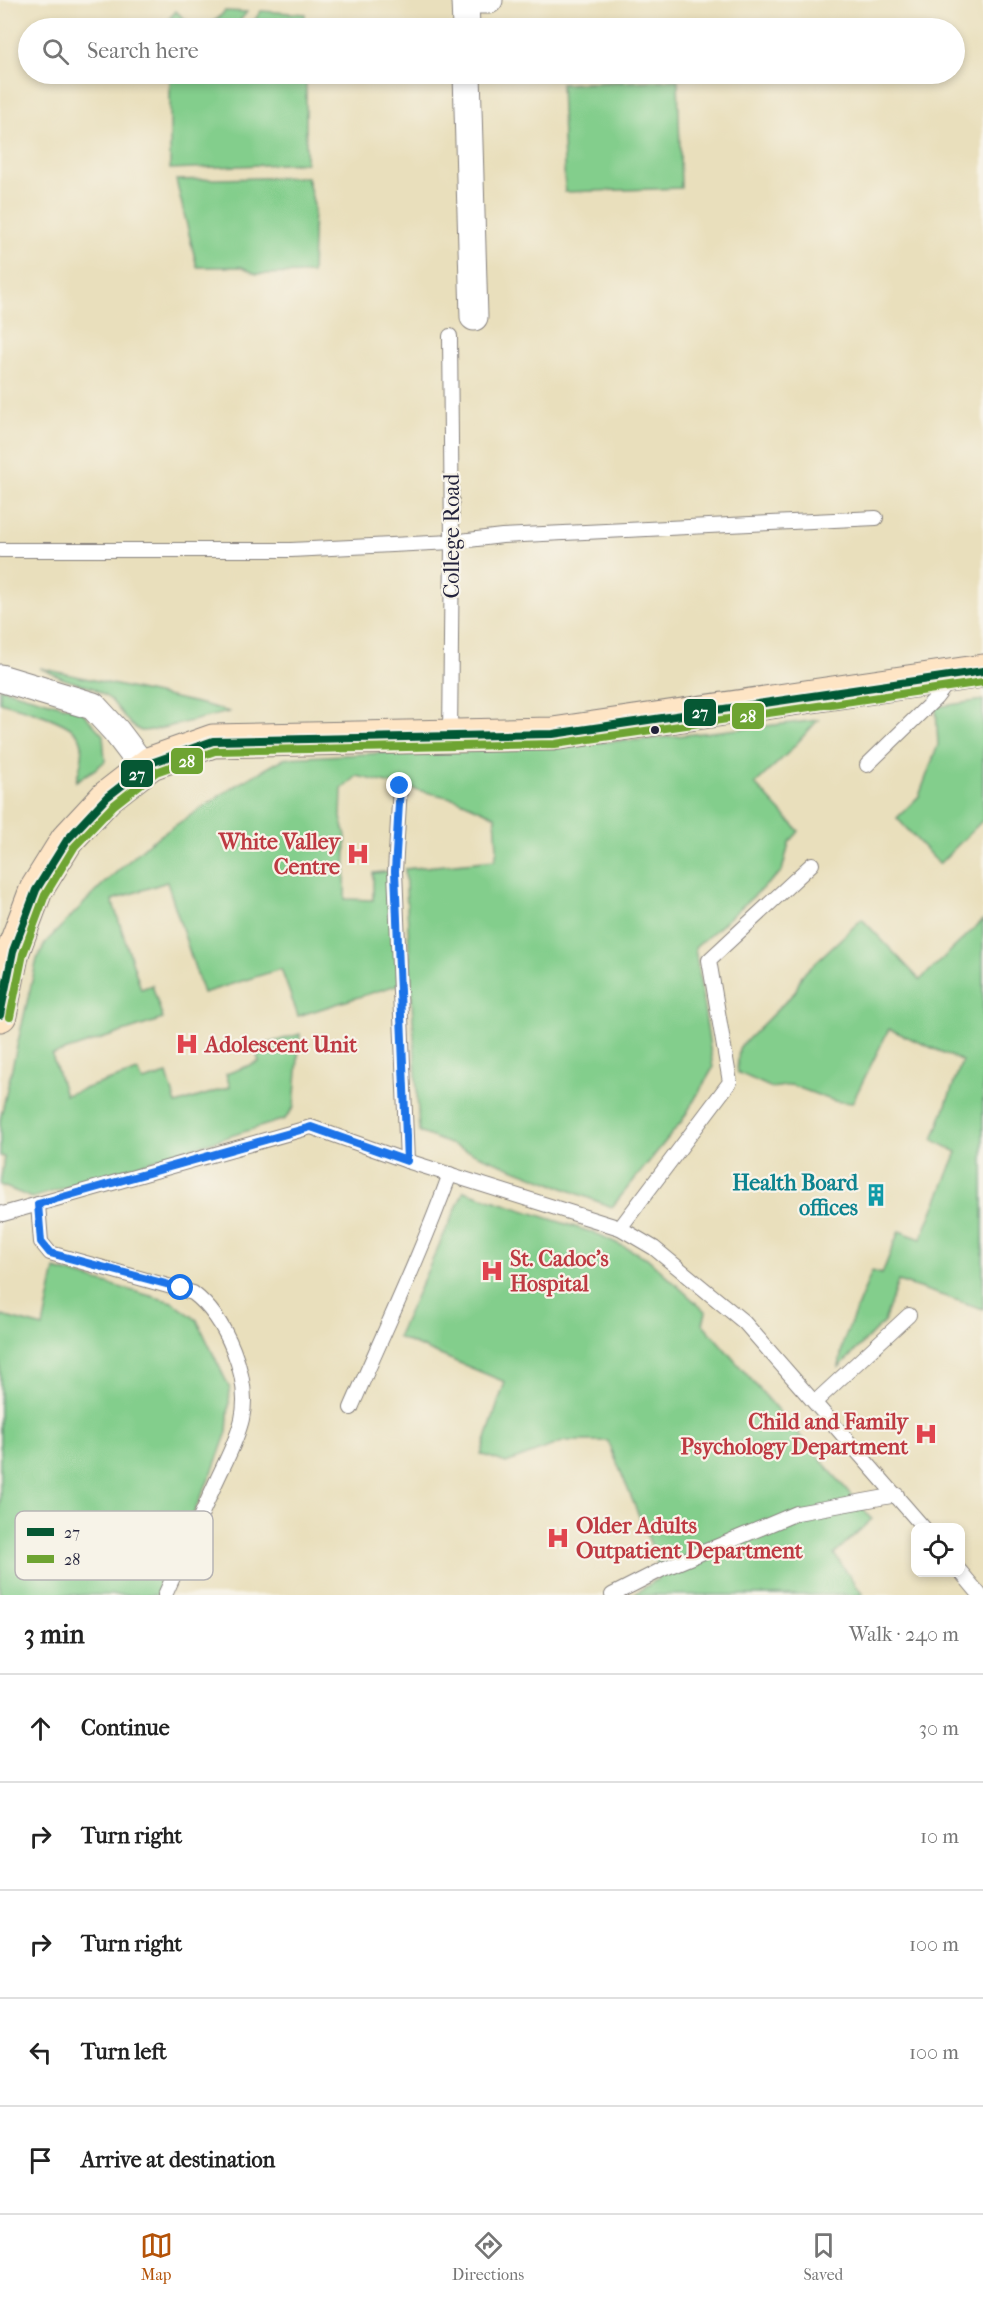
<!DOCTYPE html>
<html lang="en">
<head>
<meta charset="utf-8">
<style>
  :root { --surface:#fff; --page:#f6f6f6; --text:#222; --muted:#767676; --line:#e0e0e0; --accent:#b45309 }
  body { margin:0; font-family:"IM FELL French Canon",serif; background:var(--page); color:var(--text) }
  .controls { position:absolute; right:18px; bottom:18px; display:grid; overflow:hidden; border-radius:12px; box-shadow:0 3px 9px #0003 }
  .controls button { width:54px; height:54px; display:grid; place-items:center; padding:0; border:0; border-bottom:2px solid var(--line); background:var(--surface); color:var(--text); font:30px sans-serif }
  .stop { position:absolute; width:18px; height:18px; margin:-14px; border:4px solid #1a73e8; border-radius:50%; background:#fff }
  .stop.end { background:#1a73e8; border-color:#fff; box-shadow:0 2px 6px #0008 }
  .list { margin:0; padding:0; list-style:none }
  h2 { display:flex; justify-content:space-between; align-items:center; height:78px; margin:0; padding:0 24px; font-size:26px }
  h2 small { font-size:20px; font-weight:400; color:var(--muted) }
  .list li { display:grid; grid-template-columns:39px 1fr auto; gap:18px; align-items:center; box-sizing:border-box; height:108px; padding:0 24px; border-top:2px solid var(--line) }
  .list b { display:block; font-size:22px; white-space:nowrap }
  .list em { font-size:20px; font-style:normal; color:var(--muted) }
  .icon { flex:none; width:33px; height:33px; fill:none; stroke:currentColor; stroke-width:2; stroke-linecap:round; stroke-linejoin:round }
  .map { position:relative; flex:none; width:983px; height:1595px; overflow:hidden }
  .search { position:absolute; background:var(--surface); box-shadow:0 3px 9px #0003; left:18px; right:18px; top:18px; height:66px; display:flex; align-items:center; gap:15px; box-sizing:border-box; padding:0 21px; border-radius:33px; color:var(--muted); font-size:22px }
  .sheet { height:618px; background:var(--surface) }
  nav { display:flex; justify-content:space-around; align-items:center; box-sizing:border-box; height:84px; border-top:2px solid var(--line); background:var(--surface); font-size:16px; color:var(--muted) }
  nav a { display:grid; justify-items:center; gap:3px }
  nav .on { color:var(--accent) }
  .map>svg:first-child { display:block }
  .green { fill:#83ce8c; stroke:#527864; stroke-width:1.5 }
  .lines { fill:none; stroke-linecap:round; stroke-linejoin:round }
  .lane-casing { stroke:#86807c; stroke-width:16 }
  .street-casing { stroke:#86807c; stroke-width:29 }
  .secondary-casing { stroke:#86807c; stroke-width:35 }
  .lane { stroke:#fff; stroke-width:14 }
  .street { stroke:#fff; stroke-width:27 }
  .secondary { stroke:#fee5c5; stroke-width:33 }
  .bus-1-casing { stroke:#f7f3e8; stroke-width:12 }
  .bus-2-casing { stroke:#f7f3e8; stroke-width:12 }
  .bus-1 { stroke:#065834; stroke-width:8 }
  .bus-2 { stroke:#6ea432; stroke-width:8 }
  .route { stroke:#1a73e8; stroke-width:8 }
  .bus-dot { fill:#22223b; stroke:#f7f3e8; stroke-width:2 }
  .labels { text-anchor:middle; stroke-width:4.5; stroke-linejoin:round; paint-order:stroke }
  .street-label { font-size:22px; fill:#22223b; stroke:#f7f3e8 }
  .health-label { font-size:22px; font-weight:bold; fill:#be3a42; stroke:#f7f3e8; text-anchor:start }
  .culture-label { font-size:22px; font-weight:bold; fill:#0d838f; stroke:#f7f3e8; text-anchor:end }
  .key { fill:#f7f3e8; stroke:#b7b4b4; stroke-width:1.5 }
  .key-label { font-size:16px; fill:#22223b }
  .line-badge { stroke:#f7f3e8; stroke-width:2 }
  .badge-label { font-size:16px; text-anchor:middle; font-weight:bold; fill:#fff }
</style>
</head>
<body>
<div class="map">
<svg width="983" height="1595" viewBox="0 0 983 1595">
  <rect width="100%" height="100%" fill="#f7f3e8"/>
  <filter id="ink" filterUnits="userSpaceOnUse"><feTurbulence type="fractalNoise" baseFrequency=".0167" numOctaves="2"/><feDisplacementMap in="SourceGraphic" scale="12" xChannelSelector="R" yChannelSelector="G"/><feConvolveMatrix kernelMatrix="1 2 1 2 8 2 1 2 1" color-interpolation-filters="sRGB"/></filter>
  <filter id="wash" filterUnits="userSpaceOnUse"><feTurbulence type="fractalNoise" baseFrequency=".008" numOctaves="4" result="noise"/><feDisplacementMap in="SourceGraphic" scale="24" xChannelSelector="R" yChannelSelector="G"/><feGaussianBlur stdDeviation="1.35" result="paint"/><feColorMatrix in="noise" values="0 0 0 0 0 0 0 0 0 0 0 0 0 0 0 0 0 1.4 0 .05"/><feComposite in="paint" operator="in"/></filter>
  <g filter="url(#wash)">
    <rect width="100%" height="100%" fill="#e9dfbc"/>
    <!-- green -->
    <g class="green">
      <path d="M176,11C193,30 208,31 225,11L247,12L234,28H174L167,21Z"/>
      <polygon points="261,11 305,14 305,28 249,28"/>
      <polygon points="170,74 306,74 306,163 170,169"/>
      <polygon points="678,80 681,188 565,192 561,84"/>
      <polygon points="307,177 314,205 312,273 256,274 242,267 197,267 176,180"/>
      <polygon points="40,668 206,705 229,712 154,730 141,731 131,725 111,700 93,688 64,679"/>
      <path d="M0,688L81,711L103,735L105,761L97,768L76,781C80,767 87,748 78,735C68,720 18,707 0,702Z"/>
      <polygon points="983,700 983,820 939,864 897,818 919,796 938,745 936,707"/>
      <polygon points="818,720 788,753 755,784 799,831 789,843 782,871 695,948 713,1068 682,1121 612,1207 419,1132 405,869 495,860 497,849 495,816 456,799 357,776 342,789 341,818 346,836 345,899 373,900 373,873 395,871 400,984 298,1016 281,969 203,993 167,882 112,900 141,989 152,985 163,1019 52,1055 65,1095 138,1071 143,1081 167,1074 176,1104 230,1087 226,1074 259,1062 255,1047 300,1034 294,1107 285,1119 32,1198 0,1185 4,1157 0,1156 0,1120 37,959 46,942 101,886 149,843 233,787 285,758 640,740"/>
      <polygon points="862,919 920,980 983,920 983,1309 898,1281 884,1322 839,1367 843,1342 872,1271 882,1274 899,1231 921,1239 957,1152 933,1140 962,1061 889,1029 852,1103 834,1101 791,1085 772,1088 737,1072 739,1048 795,992 802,975"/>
      <polygon points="464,1191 600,1235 647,1258 706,1312 703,1324 872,1519 834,1554 863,1595 633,1595 658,1579 656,1557 608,1441 565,1441 506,1463 481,1454 505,1382 397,1337"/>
      <polygon points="55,1269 172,1302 197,1320 230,1389 227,1432 213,1470 157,1595 0,1595 0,1325 2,1316 43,1327"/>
    </g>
  </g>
  <g filter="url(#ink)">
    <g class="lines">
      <!-- lane casing -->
      <g class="lane-casing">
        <g id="lane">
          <polyline points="0,550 291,550 452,542 502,536 876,518"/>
          <polyline points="450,736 452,542 450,336"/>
          <polyline points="867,765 936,698 949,681"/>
          <polyline points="400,786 395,871 407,1161"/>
          <path d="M38,1204L41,1242L50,1253L193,1293C226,1318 251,1378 242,1419C237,1441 225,1462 216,1482C199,1520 182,1557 165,1595"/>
          <polyline points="0,1213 3,1214 311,1127 407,1161 620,1228 654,1248 744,1322 924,1528"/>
          <polyline points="620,1228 730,1082 709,960 812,864"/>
          <polyline points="815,1402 909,1315"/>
          <path d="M351,1408C385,1330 421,1254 450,1174"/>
          <polyline points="960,1571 980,1595"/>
          <polyline points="612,1595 663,1569 797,1513 897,1495"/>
        </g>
      </g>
      <!-- street casing -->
      <g class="street-casing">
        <g id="street">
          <polyline points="465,0 466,28"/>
          <polyline points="465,0 489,0"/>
          <polyline points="467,74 474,317"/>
          <polyline points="0,678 93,706 116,731 144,768"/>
        </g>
      </g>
      <!-- secondary casing -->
      <g class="secondary-casing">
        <polyline id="secondary" points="0,1015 13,951 36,890 67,840 107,797 151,763 213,741 553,734 983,671"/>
      </g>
      <!-- lane -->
      <use href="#lane" class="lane"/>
      <!-- street -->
      <use href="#street" class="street"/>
      <!-- secondary -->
      <use href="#secondary" class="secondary"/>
      <!-- bus-1 casing -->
      <g class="bus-1-casing">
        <polyline id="bus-1" points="0,1015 13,951 36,890 67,840 107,797 151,763 213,741 553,734 983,671"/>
      </g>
      <!-- bus-2 casing -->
      <g class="bus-2-casing">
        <polyline id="bus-2" points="10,1017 23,954 45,895 75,846 114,805 156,772 215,751 555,744 983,682"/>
      </g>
      <!-- bus-1 -->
      <use href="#bus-1" class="bus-1"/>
      <!-- bus-2 -->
      <use href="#bus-2" class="bus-2"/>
    </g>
  </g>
  <g class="lines" filter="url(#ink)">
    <!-- route -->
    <polyline class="route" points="181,1288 50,1253 41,1242 38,1204 311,1127 407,1161 395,871 400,786"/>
  </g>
  <!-- icons -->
  <defs>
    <g id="hospital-bare" transform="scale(1.8)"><path d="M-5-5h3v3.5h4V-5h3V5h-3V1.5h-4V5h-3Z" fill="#e0444e" stroke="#f7f3e8" stroke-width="2.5" paint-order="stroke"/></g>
    <g id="building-bare" transform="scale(1.8)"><path d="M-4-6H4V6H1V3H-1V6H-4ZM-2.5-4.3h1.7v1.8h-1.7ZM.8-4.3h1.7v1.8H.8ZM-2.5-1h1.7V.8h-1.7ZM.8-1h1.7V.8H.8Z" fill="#0f9aa8" stroke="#f7f3e8" stroke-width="2.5" paint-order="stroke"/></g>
  </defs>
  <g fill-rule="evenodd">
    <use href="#hospital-bare" x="358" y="854"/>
    <use href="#hospital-bare" x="187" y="1044"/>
    <use href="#building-bare" x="876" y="1195"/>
    <use href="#hospital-bare" x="492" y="1271"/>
    <use href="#hospital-bare" x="926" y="1434"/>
    <use href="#hospital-bare" x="558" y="1538"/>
  </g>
  <!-- markers -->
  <circle class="bus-dot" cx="655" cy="730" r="5"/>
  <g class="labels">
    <!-- street labels -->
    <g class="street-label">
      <text transform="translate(451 536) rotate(-90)" y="8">College Road</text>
    </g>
    <!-- health labels -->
    <g class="health-label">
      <text x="340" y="849" text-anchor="end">White Valley<tspan x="340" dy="25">Centre</tspan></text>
      <text x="205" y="1052">Adolescent Unit</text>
      <text x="510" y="1266">St. Cadoc's<tspan x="510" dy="25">Hospital</tspan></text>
      <text x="908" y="1429" text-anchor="end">Child and Family<tspan x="908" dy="25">Psychology Department</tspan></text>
      <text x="576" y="1533">Older Adults<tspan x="576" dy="25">Outpatient Department</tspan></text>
    </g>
    <!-- culture labels -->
    <g class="culture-label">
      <text x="858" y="1190">Health Board<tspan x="858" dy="25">offices</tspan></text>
    </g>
  </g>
  <!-- legend -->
  <rect x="15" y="1511" width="198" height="69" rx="9" class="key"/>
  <rect x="27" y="1528" width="27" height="8" fill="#065834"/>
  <rect x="27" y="1555" width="27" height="8" fill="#6ea432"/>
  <g class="key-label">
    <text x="64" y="1538">27</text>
    <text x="64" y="1565">28</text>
  </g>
  <g class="line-badge">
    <rect x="683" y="698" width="34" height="29" rx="6" fill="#065834"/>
    <rect x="731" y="702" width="34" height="28" rx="6" fill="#6ea432"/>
    <rect x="170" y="747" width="34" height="28" rx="6" fill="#6ea432"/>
    <rect x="120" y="759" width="34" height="29" rx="6" fill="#065834"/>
  </g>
  <g class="badge-label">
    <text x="700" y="718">27</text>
    <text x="748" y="722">28</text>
    <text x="187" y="767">28</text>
    <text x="137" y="780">27</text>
  </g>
</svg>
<div class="controls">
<button><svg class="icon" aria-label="locate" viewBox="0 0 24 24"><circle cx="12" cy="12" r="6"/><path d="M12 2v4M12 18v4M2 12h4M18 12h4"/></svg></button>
</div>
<div class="stop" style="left:181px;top:1288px"></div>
<div class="stop end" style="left:400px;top:786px"></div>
<div class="search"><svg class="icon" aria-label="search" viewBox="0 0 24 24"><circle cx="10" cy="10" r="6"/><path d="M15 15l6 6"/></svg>Search here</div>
</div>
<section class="sheet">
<h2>3 min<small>Walk · 240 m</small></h2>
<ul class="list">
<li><svg class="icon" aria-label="ahead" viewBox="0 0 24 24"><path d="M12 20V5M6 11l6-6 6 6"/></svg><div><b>Continue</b></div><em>30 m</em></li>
<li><svg class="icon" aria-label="right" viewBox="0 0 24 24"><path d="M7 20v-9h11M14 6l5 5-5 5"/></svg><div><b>Turn right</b></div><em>10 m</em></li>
<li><svg class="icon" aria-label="right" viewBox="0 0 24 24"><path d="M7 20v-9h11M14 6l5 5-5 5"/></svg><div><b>Turn right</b></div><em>100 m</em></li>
<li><svg class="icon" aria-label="left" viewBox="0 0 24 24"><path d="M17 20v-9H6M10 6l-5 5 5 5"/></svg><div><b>Turn left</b></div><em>100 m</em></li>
<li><svg class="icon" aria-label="arrive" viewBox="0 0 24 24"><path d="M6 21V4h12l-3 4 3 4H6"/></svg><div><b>Arrive at destination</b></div></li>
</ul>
</section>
<nav>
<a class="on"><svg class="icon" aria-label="map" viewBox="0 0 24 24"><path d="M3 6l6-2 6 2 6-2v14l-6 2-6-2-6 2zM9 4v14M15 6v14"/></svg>Map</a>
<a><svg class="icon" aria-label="directions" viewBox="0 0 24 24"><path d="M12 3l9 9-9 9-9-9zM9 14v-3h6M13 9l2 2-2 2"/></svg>Directions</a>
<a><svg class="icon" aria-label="saved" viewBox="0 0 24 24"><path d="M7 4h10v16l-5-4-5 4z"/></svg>Saved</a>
</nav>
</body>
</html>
